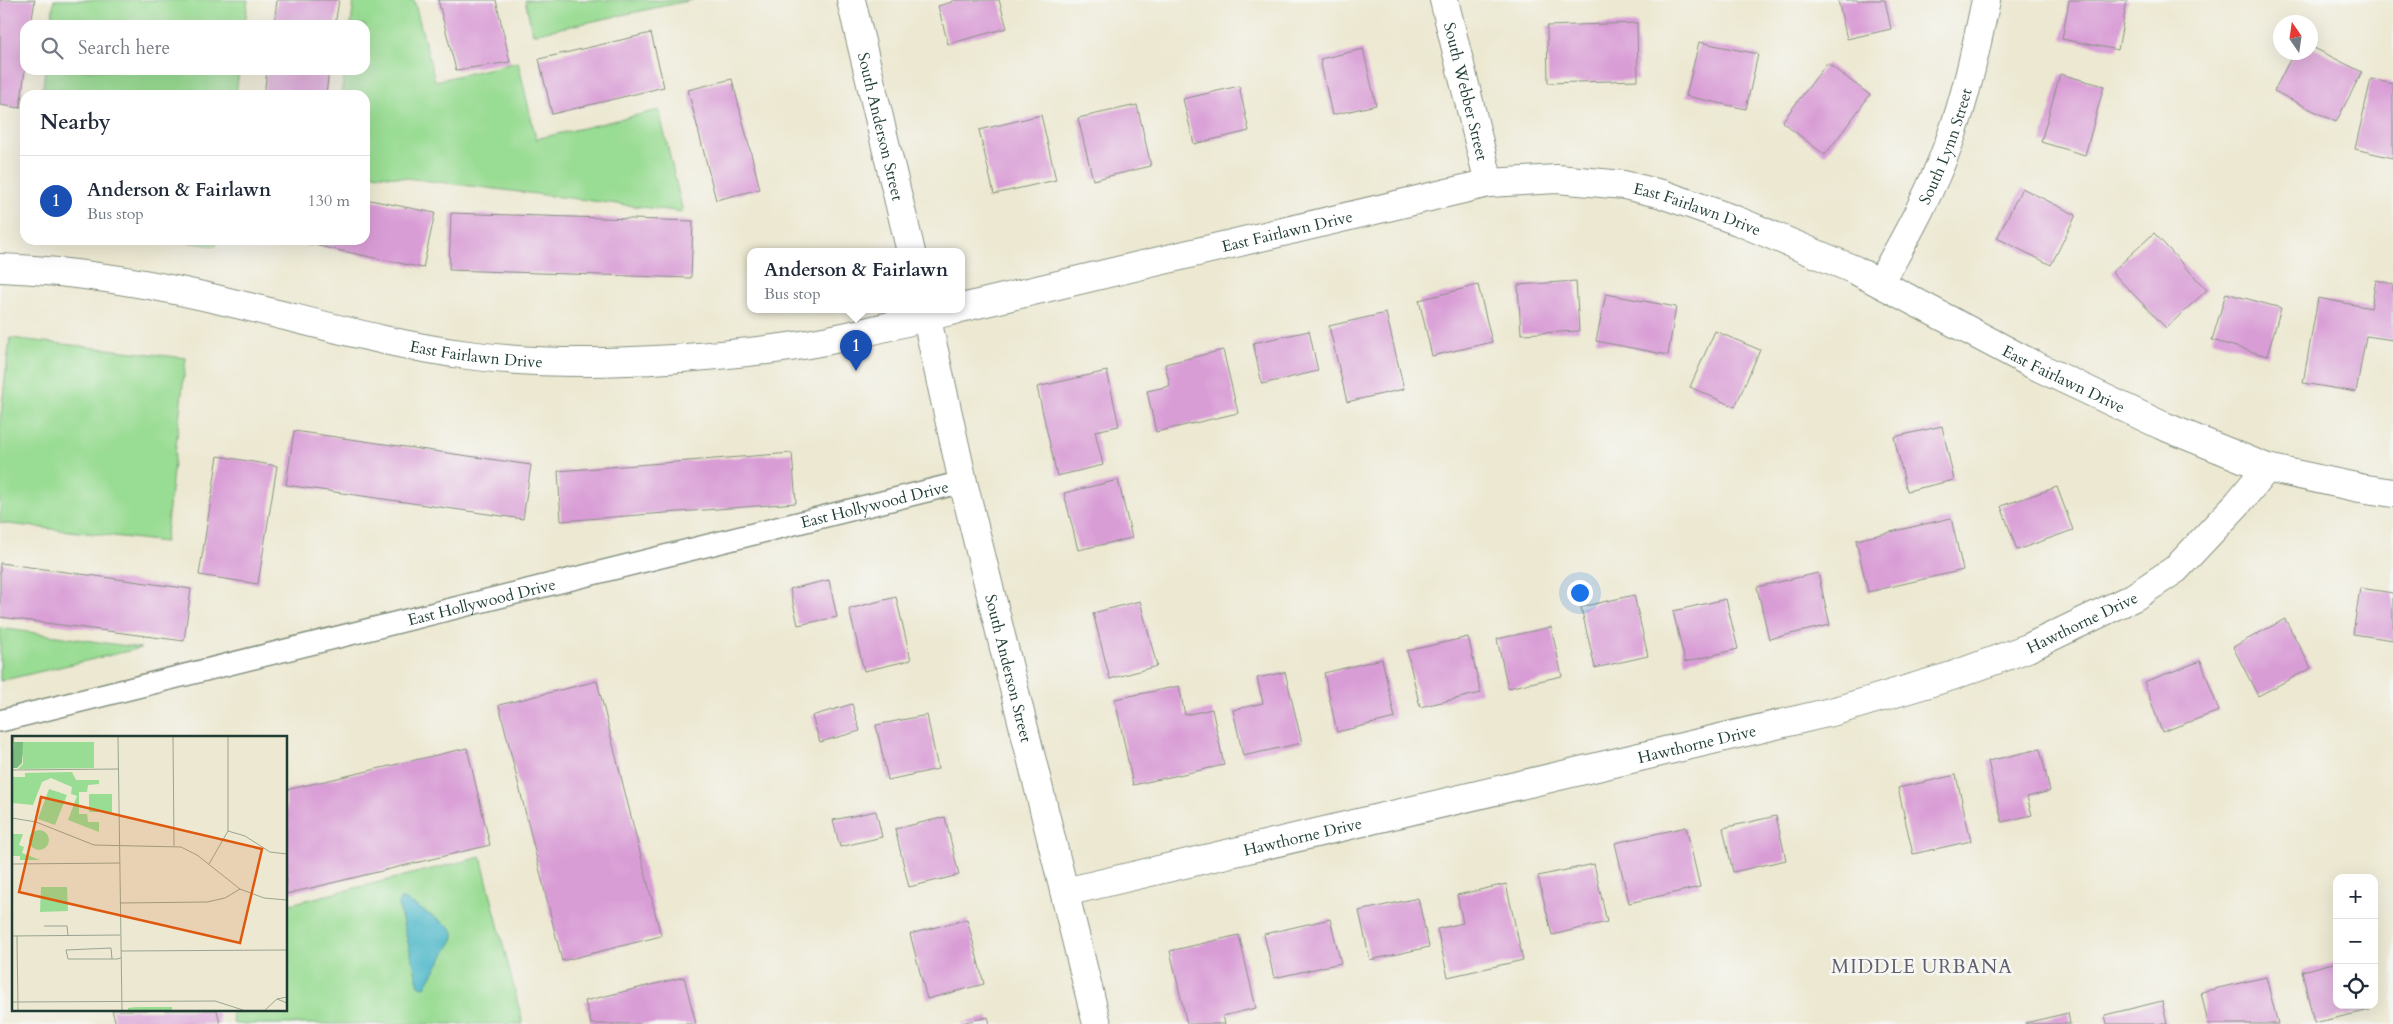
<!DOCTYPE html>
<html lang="en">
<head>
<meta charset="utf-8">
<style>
  :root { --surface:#fff; --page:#f2f2f3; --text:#1f2937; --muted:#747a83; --line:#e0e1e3; --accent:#db2777 }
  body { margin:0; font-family:Cardo,serif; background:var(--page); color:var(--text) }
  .controls { position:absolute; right:15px; bottom:15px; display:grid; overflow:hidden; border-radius:10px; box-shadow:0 5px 20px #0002 }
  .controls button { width:45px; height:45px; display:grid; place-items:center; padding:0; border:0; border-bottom:1px solid var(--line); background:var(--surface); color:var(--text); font:25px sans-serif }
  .compass { position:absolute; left:2273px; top:15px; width:45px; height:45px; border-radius:50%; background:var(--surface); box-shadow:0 5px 20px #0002; rotate:347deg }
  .you { position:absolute; left:1579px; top:592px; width:18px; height:18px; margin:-12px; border:4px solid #fff; border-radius:50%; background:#1a73e8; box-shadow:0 0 0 8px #1a73e833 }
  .badge { display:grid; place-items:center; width:32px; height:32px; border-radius:50%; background:var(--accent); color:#fff; font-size:16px; font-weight:700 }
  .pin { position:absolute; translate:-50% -41px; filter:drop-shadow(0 1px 2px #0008) }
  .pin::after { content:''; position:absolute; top:26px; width:18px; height:15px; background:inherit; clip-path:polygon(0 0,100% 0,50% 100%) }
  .popup { position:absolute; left:747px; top:248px; width:218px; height:65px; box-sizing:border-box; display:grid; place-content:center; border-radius:10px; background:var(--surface); filter:drop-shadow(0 1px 4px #0005); font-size:16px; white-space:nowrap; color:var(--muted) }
  .popup b { font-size:19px; color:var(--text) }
  .popup::after { content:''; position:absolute; left:50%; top:100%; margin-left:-10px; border:10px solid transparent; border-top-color:var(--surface) }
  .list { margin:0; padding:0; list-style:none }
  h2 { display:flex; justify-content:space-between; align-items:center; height:65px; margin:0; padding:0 20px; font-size:21px }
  h2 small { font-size:16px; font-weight:400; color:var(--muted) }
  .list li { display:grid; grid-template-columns:32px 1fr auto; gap:15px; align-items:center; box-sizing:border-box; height:90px; padding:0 20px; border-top:1px solid var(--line) }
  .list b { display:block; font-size:19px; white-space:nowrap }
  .list p { margin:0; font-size:16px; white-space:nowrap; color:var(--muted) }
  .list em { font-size:16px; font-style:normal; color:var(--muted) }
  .icon { flex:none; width:28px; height:28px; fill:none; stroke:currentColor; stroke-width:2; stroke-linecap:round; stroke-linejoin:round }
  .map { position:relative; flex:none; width:2393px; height:1024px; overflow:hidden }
  .search { position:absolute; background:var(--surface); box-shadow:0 5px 20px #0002; left:20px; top:20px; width:350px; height:55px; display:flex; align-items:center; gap:12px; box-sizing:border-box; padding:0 18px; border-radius:15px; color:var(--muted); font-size:19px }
  .panel { position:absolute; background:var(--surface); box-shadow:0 5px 20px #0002; left:20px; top:90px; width:350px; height:155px; border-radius:15px }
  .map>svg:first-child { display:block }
  .green { fill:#99dc93; stroke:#5c8c64 }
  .water { fill:#4cb7c9; stroke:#367a7e }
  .building { fill:#d99dd6 }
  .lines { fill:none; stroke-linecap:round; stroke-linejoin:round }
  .service-casing { stroke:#869282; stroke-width:24 }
  .minor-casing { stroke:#869282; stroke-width:30 }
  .service { stroke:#fff; stroke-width:21 }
  .minor { stroke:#fff; stroke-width:28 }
  .labels { text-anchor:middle; stroke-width:5; stroke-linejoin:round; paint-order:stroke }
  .street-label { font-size:16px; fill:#1f3d34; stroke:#f6f6f2 }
  .quarter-label { font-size:19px; letter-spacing:1px; fill:#605f6d; stroke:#f6f6f2 }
  .inset-road { fill:none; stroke:#9aa492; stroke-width:1 }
  .view { fill:#de580e; fill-opacity:0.15; stroke:#de580e; stroke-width:2.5 }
  .inset-edge { fill:none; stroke:#1f3d34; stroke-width:2.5 }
</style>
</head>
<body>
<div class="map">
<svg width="2393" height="1024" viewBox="0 0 2393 1024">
  <rect width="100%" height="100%" fill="#f6f6f2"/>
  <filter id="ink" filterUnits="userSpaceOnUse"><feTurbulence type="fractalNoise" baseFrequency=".02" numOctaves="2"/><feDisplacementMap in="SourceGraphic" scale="10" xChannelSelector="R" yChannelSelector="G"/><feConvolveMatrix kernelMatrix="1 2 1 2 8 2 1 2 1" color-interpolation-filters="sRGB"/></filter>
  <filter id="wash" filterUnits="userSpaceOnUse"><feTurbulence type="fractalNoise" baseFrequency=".0096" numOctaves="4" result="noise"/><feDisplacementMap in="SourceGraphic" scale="20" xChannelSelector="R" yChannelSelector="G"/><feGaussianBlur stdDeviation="1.12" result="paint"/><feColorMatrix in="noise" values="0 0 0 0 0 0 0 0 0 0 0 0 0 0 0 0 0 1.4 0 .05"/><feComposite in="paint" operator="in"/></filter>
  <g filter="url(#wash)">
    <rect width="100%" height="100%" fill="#ece8d1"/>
    <!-- green -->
    <g class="green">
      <polygon points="54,0 248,0 245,25 51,25"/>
      <polygon points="354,0 414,0 435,81 518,62 536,139 659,110 683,212 365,173 365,95 341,95 345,70 365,70 365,25 351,25"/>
      <polygon points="525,0 692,0 533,34"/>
      <polygon points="45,70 239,70 236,95 42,95"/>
      <polygon points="166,240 217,240 216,246"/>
      <polygon points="10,338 186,358 165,542 0,523 0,422"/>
      <polygon points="0,628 141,648 0,681"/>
      <polygon points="481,857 523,1024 234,1024 231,1010 286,1010 286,905"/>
    </g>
    <!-- water -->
    <polygon class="water" points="400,899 404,899 450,927 454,932 454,938 425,987 419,986 398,904"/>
    <g id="blocks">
      <!-- building -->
      <g class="building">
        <polygon points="0,0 35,0 31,25 25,25 25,70 20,108 0,105"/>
        <polygon points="277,0 339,0 335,25 274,25"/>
        <polygon points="438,0 496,0 510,62 456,70"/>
        <polygon points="952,0 999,0 1007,28 948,44 938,6 952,2"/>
        <polygon points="1838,0 1885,0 1891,29 1847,39"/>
        <polygon points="2069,0 2127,0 2118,50 2062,39"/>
        <polygon points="1637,23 1638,80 1548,83 1547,26"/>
        <polygon points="651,33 664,87 552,114 539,59"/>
        <polygon points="1699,42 1758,54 1746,109 1686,96"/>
        <polygon points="2310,46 2362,72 2336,122 2274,91 2294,52 2310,52"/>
        <polygon points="1363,49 1376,105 1332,115 1320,59"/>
        <polygon points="1827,63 1870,95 1825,155 1782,122"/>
        <polygon points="267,70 329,70 326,95 264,95"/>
        <polygon points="2060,74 2104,86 2085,155 2041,142"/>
        <polygon points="732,79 760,189 716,200 688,90"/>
        <polygon points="2371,79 2393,84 2393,158 2355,149"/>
        <polygon points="1239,86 1249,131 1194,144 1183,99"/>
        <polygon points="1137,105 1151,166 1093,180 1078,118"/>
        <polygon points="1041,115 1056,180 994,194 979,130"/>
        <polygon points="2022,188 2076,215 2051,265 1997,238"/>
        <polygon points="365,199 435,213 423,268 299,242 300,240 365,240"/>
        <polygon points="451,213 693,221 691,278 449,270"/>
        <polygon points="2154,233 2207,290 2166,328 2112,272"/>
        <polygon points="2376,280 2393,284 2393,340 2366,336 2356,392 2303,383 2318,298 2371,308"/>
        <polygon points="1576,281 1579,331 1521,334 1518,285"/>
        <polygon points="1478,285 1492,342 1432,356 1419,300"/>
        <polygon points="2226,293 2281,308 2267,356 2212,340"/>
        <polygon points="1606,294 1676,307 1668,355 1596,341"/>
        <polygon points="1386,313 1404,389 1347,402 1329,326"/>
        <polygon points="1309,331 1318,371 1262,384 1253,343"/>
        <polygon points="1715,331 1760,350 1735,407 1690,387"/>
        <polygon points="1223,350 1238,413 1156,432 1147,391 1170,386 1165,364"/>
        <polygon points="1107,371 1119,426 1095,431 1103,465 1057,476 1037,387"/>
        <polygon points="1942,426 1954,480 1907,491 1894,437"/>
        <polygon points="294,431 531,465 523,519 286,485"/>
        <polygon points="792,453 796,503 561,521 558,471"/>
        <polygon points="218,456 277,466 258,584 199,575"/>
        <polygon points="1118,480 1132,538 1078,550 1064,493"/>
        <polygon points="2057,487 2073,530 2017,550 2001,506"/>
        <polygon points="1951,518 1963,570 1868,592 1856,540"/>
        <polygon points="0,563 191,589 184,641 0,617"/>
        <polygon points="1818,573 1830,625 1769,639 1757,587"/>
        <polygon points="829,580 837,617 798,625 790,589"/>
        <polygon points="2360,588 2393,593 2393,640 2353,634"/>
        <polygon points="1634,595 1648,656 1595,668 1581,607"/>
        <polygon points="896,597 911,660 864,671 849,609"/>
        <polygon points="1726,599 1738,649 1685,662 1673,611"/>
        <polygon points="1140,601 1157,666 1110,679 1093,613"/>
        <polygon points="2285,619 2311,668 2258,696 2233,647"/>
        <polygon points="1551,627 1562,676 1508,688 1497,639"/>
        <polygon points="1468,637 1481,693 1420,707 1407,651"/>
        <polygon points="1382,659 1395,718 1337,732 1324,673"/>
        <polygon points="2201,661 2219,711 2162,732 2144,682"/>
        <polygon points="1285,672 1302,743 1243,756 1233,710 1263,703 1257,678"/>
        <polygon points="597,681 661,936 562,961 499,705"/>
        <polygon points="1179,686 1185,715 1212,709 1224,765 1133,785 1115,699"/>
        <polygon points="852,704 860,731 820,742 812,716"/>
        <polygon points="927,715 938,769 888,780 876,725"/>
        <polygon points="467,748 490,845 286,894 286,790"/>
        <polygon points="2040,749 2050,791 2027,797 2032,815 2002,822 1988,761"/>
        <polygon points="1956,775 1971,841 1913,854 1898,788"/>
        <polygon points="876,811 882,837 840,847 833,820"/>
        <polygon points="1776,816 1786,860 1733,872 1723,828"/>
        <polygon points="945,817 959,875 909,887 895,829"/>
        <polygon points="1686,827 1700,887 1629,903 1615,843"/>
        <polygon points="1594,864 1607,922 1552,935 1538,876"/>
        <polygon points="1506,884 1523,960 1448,977 1437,929 1463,923 1457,895"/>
        <polygon points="1418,898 1429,947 1370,960 1359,911"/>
        <polygon points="967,919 984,984 927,999 910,934"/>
        <polygon points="1330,919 1341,963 1274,978 1264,934"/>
        <polygon points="1239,935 1256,1008 1223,1016 1225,1024 1187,1024 1170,951"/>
        <polygon points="2337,962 2337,1005 2368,1005 2370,1010 2314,1023 2302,971"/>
        <polygon points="684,977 696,1024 591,1024 585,1001"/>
        <polygon points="2266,977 2278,1024 2208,1024 2201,992"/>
        <polygon points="2162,1001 2167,1024 2107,1024 2105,1015"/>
        <polygon points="112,1010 217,1010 220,1024 116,1024"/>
        <polygon points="2068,1013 2070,1024 2025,1024 2025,1023"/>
        <polygon points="988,1017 990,1024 961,1024 961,1023"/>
      </g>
    </g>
  </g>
  <g filter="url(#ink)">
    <use href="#blocks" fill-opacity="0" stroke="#869282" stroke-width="1"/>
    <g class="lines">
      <!-- service casing -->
      <g class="service-casing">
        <g id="service">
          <path id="s1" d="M0,721L963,482"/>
        </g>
      </g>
      <!-- minor casing -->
      <g class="minor-casing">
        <g id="minor">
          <path id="s2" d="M851,0L911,252"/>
          <path id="s3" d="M1444,0L1489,183"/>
          <path id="s4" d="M0,268C82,271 166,286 245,306C320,324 392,345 468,355C566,368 677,361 774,349C835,342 895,324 955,310"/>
          <path id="s5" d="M1880,283C1906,237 1932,190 1950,140C1967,94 1976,47 1986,0"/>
          <path id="s6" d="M961,308L1489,183L1557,179L1624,185L1662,194L1738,221L1855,270L2032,364L2161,425L2267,468L2360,488L2393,493"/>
          <path id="s7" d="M925,310L963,482L1097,1024"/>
          <path id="s8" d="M1065,892L1835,711L1952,676L2028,648L2134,597L2176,569L2238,503L2267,468"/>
        </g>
      </g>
      <!-- service -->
      <use href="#service" class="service"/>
      <!-- minor -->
      <use href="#minor" class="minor"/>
    </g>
  </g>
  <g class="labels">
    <!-- street labels -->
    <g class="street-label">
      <text dy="6" stroke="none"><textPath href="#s3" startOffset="94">South Webber Street</textPath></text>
      <text dy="6" stroke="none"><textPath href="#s2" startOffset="130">South Anderson Street</textPath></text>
      <text dy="6" stroke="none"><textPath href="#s5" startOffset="152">South Lynn Street</textPath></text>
      <text dy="6" stroke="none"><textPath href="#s6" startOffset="755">East Fairlawn Drive</textPath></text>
      <text dy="6" stroke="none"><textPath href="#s6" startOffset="335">East Fairlawn Drive</textPath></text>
      <text dy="6" stroke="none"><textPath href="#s4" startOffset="485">East Fairlawn Drive</textPath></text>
      <text dy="6" stroke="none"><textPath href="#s6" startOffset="1160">East Fairlawn Drive</textPath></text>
      <text dy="6" stroke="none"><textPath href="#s1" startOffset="901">East Hollywood Drive</textPath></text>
      <text dy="6" stroke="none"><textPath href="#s1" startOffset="496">East Hollywood Drive</textPath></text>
      <text dy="6" stroke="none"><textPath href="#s8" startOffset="1054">Hawthorne Drive</textPath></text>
      <text dy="6" stroke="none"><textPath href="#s7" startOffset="368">South Anderson Street</textPath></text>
      <text dy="6" stroke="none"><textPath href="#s8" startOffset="649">Hawthorne Drive</textPath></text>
      <text dy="6" stroke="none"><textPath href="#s8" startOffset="244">Hawthorne Drive</textPath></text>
    </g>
    <!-- quarter labels -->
    <g class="quarter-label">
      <text x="1922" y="973">MIDDLE URBANA</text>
    </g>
  </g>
  <!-- overview -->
  <g transform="translate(12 736)">
    <rect width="275" height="275" fill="#ece8d1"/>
    <path d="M5,6H82V32L6,33L11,28V20L5,16ZM60,36L64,44H87V48L76,49L75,56H67V78H75L76,86H87V96L56,84L65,60L59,58L60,51L39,42L30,46L21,69L0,67V37L2,41H13V37ZM37,53L55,59L43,89L26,83ZM77,58H100V76H77ZM17 104a10 10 0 1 1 20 0a10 10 0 1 1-20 0ZM0,98H11L7,109L12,111L10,117L28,124H8V120H0ZM29,151H55L56,175L28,176ZM124,271H160V275H116V272Z" fill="#99dc93"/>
    <path d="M2,6H11L10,27L5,32H1L0,24Z" fill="#7abc7d"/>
    <path class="inset-road" d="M106,0L110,275M161,0L162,110M0,21L2,0M0,34L107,33M0,82L24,86L82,109L169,111L185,119L228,153L252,162L275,164M216,95L233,100L258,116L275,118M0,128L108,127M197,128L216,95V0M108,167L195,166L213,162L228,153M32,190H55L56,199M0,200L108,199M5,200L6,275M109,215L275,214M100,223L99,212L54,214L56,223H105L109,222M275,261L265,263L275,267M0,266L203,265L234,275M252,275L265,263"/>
    <path class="view" d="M29,61L250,113L228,207L7,156Z"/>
    <rect width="275" height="275" class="inset-edge"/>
  </g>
</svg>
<div class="controls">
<button>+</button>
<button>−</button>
<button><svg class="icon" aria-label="locate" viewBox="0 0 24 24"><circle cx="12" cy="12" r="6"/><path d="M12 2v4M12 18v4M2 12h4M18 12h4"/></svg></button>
</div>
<svg class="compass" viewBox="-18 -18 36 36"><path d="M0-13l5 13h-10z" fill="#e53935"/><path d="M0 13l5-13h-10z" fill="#747a83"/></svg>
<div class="you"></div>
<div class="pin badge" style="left:856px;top:371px;background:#1a4fb4">1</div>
<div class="popup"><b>Anderson &amp; Fairlawn</b>Bus stop</div>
<div class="search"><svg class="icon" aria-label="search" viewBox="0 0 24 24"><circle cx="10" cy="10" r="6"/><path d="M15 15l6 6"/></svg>Search here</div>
<section class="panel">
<h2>Nearby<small></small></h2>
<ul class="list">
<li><span class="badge" style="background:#1a4fb4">1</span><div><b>Anderson &amp; Fairlawn</b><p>Bus stop</p></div><em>130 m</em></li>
</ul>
</section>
</div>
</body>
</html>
